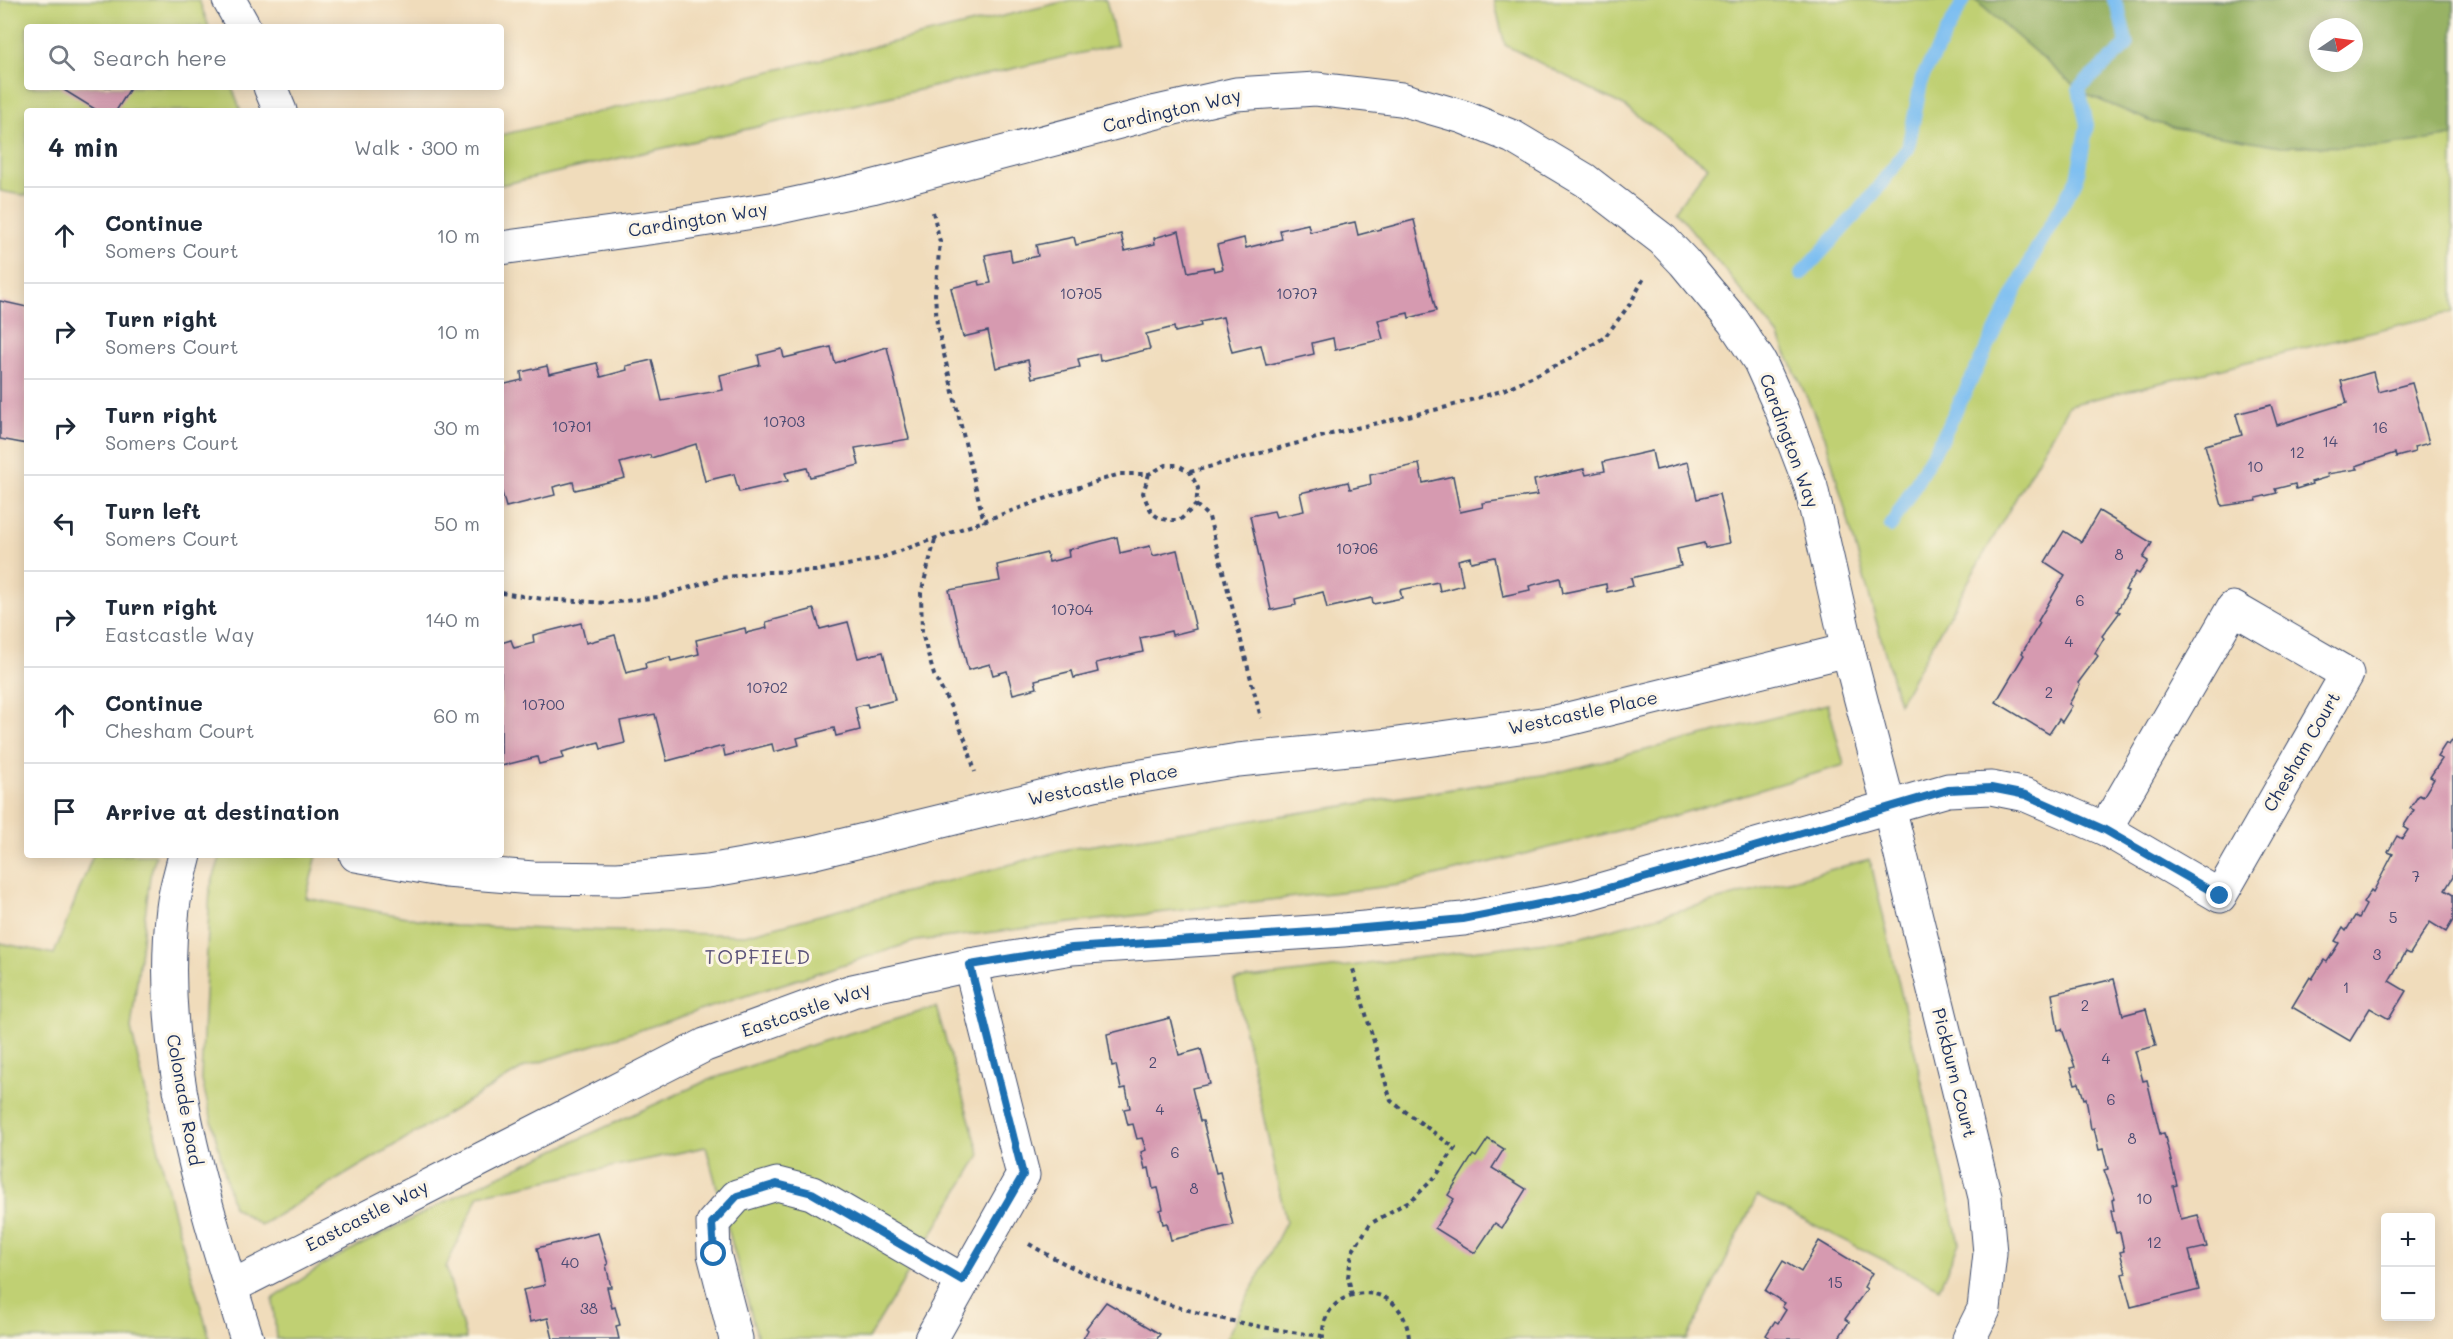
<!DOCTYPE html>
<html lang="en">
<head>
<meta charset="utf-8">
<style>
  :root { --surface:#fff; --page:#f2f2f3; --text:#1f2937; --muted:#747a83; --line:#e0e1e3 }
  body { margin:0; font-family:Mali,sans-serif; background:var(--page); color:var(--text) }
  .controls { position:absolute; right:18px; bottom:18px; display:grid; overflow:hidden; border-radius:6px; box-shadow:0 3px 15px #0003 }
  .controls button { width:54px; height:54px; display:grid; place-items:center; padding:0; border:0; border-bottom:2px solid var(--line); background:var(--surface); color:var(--text); font:30px sans-serif }
  .compass { position:absolute; left:2309px; top:18px; width:54px; height:54px; border-radius:50%; background:var(--surface); box-shadow:0 3px 15px #0003; rotate:77deg }
  .stop { position:absolute; width:18px; height:18px; margin:-14px; border:4px solid #1f6fb2; border-radius:50%; background:#fff }
  .stop.end { background:#1f6fb2; border-color:#fff; box-shadow:0 2px 6px #0008 }
  .list { margin:0; padding:0; list-style:none }
  h2 { display:flex; justify-content:space-between; align-items:center; height:78px; margin:0; padding:0 24px; font-size:26px }
  h2 small { font-size:20px; font-weight:400; color:var(--muted) }
  .list li { display:grid; grid-template-columns:39px 1fr auto; gap:18px; align-items:center; box-sizing:border-box; height:96px; padding:0 24px; border-top:2px solid var(--line) }
  .list b { display:block; font-size:22px; white-space:nowrap }
  .list p { margin:0; font-size:20px; white-space:nowrap; color:var(--muted) }
  .list em { font-size:20px; font-style:normal; color:var(--muted) }
  .icon { flex:none; width:33px; height:33px; fill:none; stroke:currentColor; stroke-width:2; stroke-linecap:round; stroke-linejoin:round }
  .map { position:relative; flex:none; width:2453px; height:1339px; overflow:hidden }
  .search { position:absolute; background:var(--surface); box-shadow:0 3px 15px #0003; left:24px; top:24px; width:480px; height:66px; display:flex; align-items:center; gap:15px; box-sizing:border-box; padding:0 21px; border-radius:6px; color:var(--muted); font-size:22px }
  .panel { position:absolute; background:var(--surface); box-shadow:0 3px 15px #0003; left:24px; top:108px; width:480px; height:750px; border-radius:6px }
  .map>svg:first-child { display:block }
  .green { fill:#c0d073; stroke:#6e8068; stroke-width:1.5; fill-rule:evenodd }
  .forest { fill:#98b265; stroke:#5a7062; stroke-width:1.5; fill-rule:evenodd }
  .lines { fill:none; stroke-linecap:round; stroke-linejoin:round }
  .stream { stroke:#7cbef1; stroke-width:14 }
  .building { fill:#d69ab0 }
  .street-casing { stroke:#3b496c; stroke-width:35 }
  .path { stroke:#3b496c; stroke-width:4; stroke-dasharray:4.5 4.5; stroke-linecap:butt }
  .street { stroke:#fff; stroke-width:33 }
  .route { stroke:#1f6fb2; stroke-width:8 }
  .labels { text-anchor:middle; stroke-width:6; stroke-linejoin:round; paint-order:stroke }
  .number-label { font-size:15px; fill:#4a4a72 }
  .street-label { font-size:18px; fill:#1b2f5e; stroke:#fcf5e5 }
  .neighbourhood-label { font-size:20px; letter-spacing:1.5px; fill:#5c547b; stroke:#fcf5e5 }
</style>
</head>
<body>
<div class="map">
<svg width="2453" height="1339" viewBox="0 0 2453 1339">
  <rect width="100%" height="100%" fill="#fcf5e5"/>
  <filter id="ink" filterUnits="userSpaceOnUse"><feTurbulence type="fractalNoise" baseFrequency=".0167" numOctaves="2"/><feDisplacementMap in="SourceGraphic" scale="12" xChannelSelector="R" yChannelSelector="G"/><feConvolveMatrix kernelMatrix="1 2 1 2 8 2 1 2 1" color-interpolation-filters="sRGB"/></filter>
  <filter id="wash" filterUnits="userSpaceOnUse"><feTurbulence type="fractalNoise" baseFrequency=".008" numOctaves="4" result="noise"/><feDisplacementMap in="SourceGraphic" scale="24" xChannelSelector="R" yChannelSelector="G"/><feGaussianBlur stdDeviation="1.35" result="paint"/><feColorMatrix in="noise" values="0 0 0 0 0 0 0 0 0 0 0 0 0 0 0 0 0 1.4 0 .05"/><feComposite in="paint" operator="in"/></filter>
  <g filter="url(#wash)">
    <rect width="100%" height="100%" fill="#f0dcbb"/>
    <!-- green -->
    <g class="green">
      <polygon points="0,0 199,0 209,27 27,27 27,87 232,87 241,111 27,111 27,196 0,191"/>
      <polygon points="1071,0 1106,0 1117,45 501,185 501,135"/>
      <path d="M1494,0H2453V312L2069,405L1899,703L1825,437L1778,335L1675,210L1708,167L1624,106L1505,45ZM2318,27H2354V63H2318Z"/>
      <polygon points="1828,704 1844,765 1649,823 1399,885 916,941 525,1067 261,1225 233,1207 201,1077 210,888 221,855 317,855 306,898 454,926 745,935 1068,849 1555,773"/>
      <polygon points="93,855 156,855 150,876 131,1029 172,1207 210,1339 0,1339 0,943 54,954"/>
      <polygon points="1870,859 1959,1243 1939,1288 1757,1196 1687,1339 1226,1339 1286,1222 1234,980 1578,938"/>
      <polygon points="936,1007 980,1155 868,1339 758,1339 706,1147 479,1195 446,1267 466,1339 276,1339 273,1299 329,1261 481,1184 706,1081 814,1044"/>
    </g>
    <!-- forest -->
    <path class="forest" d="M1975,0H2453V136L2379,147L2281,146L2176,128L2152,122L2083,93ZM2318,27H2354V63H2318Z"/>
    <g class="lines">
      <!-- stream -->
      <g class="stream">
        <polyline points="1801,274 1867,202 1908,148 1922,78 1964,0"/>
        <polyline points="1891,526 1942,438 2036,250 2077,179 2087,125 2079,88 2127,45 2119,11 2114,0"/>
      </g>
    </g>
    <g id="blocks">
      <!-- building -->
      <g class="building">
        <polygon points="59,87 131,87 116,111 98,111"/>
        <polygon points="1414,220 1436,311 1409,318 1408,313 1378,320 1383,339 1335,350 1333,338 1312,343 1314,354 1266,365 1261,345 1232,352 1223,317 1200,322 1201,326 1175,332 1174,327 1146,334 1150,349 1100,361 1099,354 1078,359 1080,367 1032,378 1028,360 996,368 988,331 963,337 951,288 979,281 980,285 991,283 985,255 1010,250 1012,262 1038,256 1036,245 1074,237 1076,245 1121,234 1125,251 1155,244 1154,238 1179,231 1188,272 1213,267 1214,271 1223,269 1217,245 1244,238 1246,248 1282,239 1280,230 1308,224 1310,232 1355,222 1358,235"/>
        <polygon points="0,301 27,307 27,444 0,439"/>
        <polygon points="831,347 835,363 887,347 909,439 855,448 859,465 810,477 807,468 785,473 788,481 739,492 734,474 705,481 696,444 651,458 650,455 620,463 625,478 575,490 573,482 553,487 555,495 506,507 501,489 501,385 522,380 521,372 547,366 549,374 597,363 601,377 627,370 626,366 652,360 662,401 723,390 720,375 760,365 758,355 782,349 784,358"/>
        <polygon points="2373,372 2378,392 2412,383 2429,443 2414,447 2415,452 2396,457 2395,453 2356,466 2358,469 2327,474 2328,477 2311,482 2312,484 2296,489 2295,484 2275,489 2277,493 2256,498 2257,501 2222,506 2205,445 2242,435 2236,414 2271,405 2277,425 2347,403 2341,381"/>
        <polygon points="1652,451 1656,470 1688,462 1697,499 1719,494 1730,543 1705,548 1704,543 1677,549 1681,566 1631,578 1633,586 1607,592 1606,584 1563,593 1560,578 1529,586 1530,590 1503,596 1495,557 1471,562 1470,557 1458,560 1463,585 1440,591 1438,582 1400,590 1402,598 1373,604 1372,598 1327,608 1323,592 1295,599 1296,605 1271,610 1250,516 1274,511 1276,517 1304,511 1300,493 1348,482 1350,489 1371,484 1370,475 1419,464 1423,483 1453,476 1460,512 1483,507 1482,503 1537,495 1534,480 1584,469 1586,475 1605,471 1603,462"/>
        <polygon points="2099,511 2152,543 2143,558 2148,561 2139,574 2136,572 2125,590 2128,591 2117,611 2120,612 2102,636 2104,638 2095,653 2098,656 2078,683 2080,685 2069,704 2072,706 2062,722 2059,719 2049,734 1996,702 2024,655 2022,653 2040,623 2038,621 2065,575 2045,562 2064,531 2081,542"/>
        <polygon points="1117,537 1120,553 1150,546 1153,556 1177,550 1196,629 1172,635 1171,631 1140,638 1143,652 1096,663 1098,672 1074,678 1072,671 1035,680 1037,688 1013,694 1007,671 993,675 990,664 968,670 949,590 1000,581 997,565 1047,553 1049,562 1069,557 1068,550"/>
        <polygon points="814,609 820,629 848,622 858,658 883,652 895,700 868,707 867,704 855,707 860,730 836,736 834,728 797,738 799,745 774,752 772,744 725,756 723,746 667,761 655,714 620,721 625,743 601,749 599,742 562,752 564,758 539,764 537,757 501,766 501,643 511,640 514,648 534,643 533,635 581,623 586,643 615,635 626,673 646,668 645,663 670,657 671,661 699,654 696,640 745,628 746,633 767,628 766,622"/>
        <polygon points="2453,739 2453,877 2445,890 2453,895 2453,920 2446,932 2430,922 2410,954 2406,952 2389,981 2406,991 2389,1019 2370,1008 2350,1041 2292,1007 2310,977 2312,979 2324,960 2327,962 2339,943 2335,941 2343,928 2346,931 2355,916 2359,918 2366,905 2363,903 2371,890 2373,892 2393,854 2388,852 2397,836 2402,839 2408,830 2403,827 2414,810 2410,808 2419,795 2423,797 2434,779 2430,777 2442,759 2437,757 2446,743 2449,745"/>
        <polygon points="2114,979 2123,1015 2146,1009 2156,1046 2135,1051 2143,1081 2147,1080 2160,1134 2164,1133 2177,1185 2173,1186 2181,1219 2198,1215 2207,1247 2189,1251 2199,1290 2131,1307 2122,1274 2126,1273 2120,1252 2124,1251 2120,1232 2116,1233 2111,1211 2114,1211 2112,1200 2115,1199 2104,1170 2108,1169 2103,1149 2099,1150 2094,1128 2091,1129 2086,1098 2084,1099 2079,1083 2075,1084 2070,1068 2075,1067 2062,1029 2058,1030 2052,994"/>
        <polygon points="1170,1018 1179,1055 1201,1049 1210,1084 1192,1088 1200,1121 1203,1121 1216,1173 1220,1172 1233,1225 1171,1240 1167,1223 1163,1224 1160,1210 1163,1209 1158,1188 1153,1189 1149,1168 1145,1169 1141,1152 1146,1150 1142,1138 1137,1139 1133,1124 1128,1125 1124,1109 1130,1108 1126,1088 1121,1089 1116,1065 1112,1066 1107,1034"/>
        <polygon points="1488,1139 1504,1149 1492,1168 1526,1189 1502,1228 1495,1223 1475,1253 1435,1228 1454,1199 1448,1195 1473,1155 1476,1157"/>
        <polygon points="598,1233 608,1264 606,1265 611,1287 607,1287 612,1308 615,1307 620,1325 616,1326 619,1339 553,1339 548,1318 530,1322 523,1290 545,1285 537,1248"/>
        <polygon points="1819,1241 1872,1273 1864,1287 1867,1289 1845,1319 1849,1322 1838,1339 1768,1339 1769,1337 1766,1335 1775,1321 1778,1323 1786,1310 1782,1307 1785,1303 1765,1291 1783,1261 1801,1272"/>
        <polygon points="1106,1302 1160,1334 1157,1339 1083,1339 1088,1330 1086,1328"/>
      </g>
    </g>
  </g>
  <g filter="url(#ink)">
    <use href="#blocks" fill-opacity="0" stroke="#3b496c" stroke-width="1.5"/>
    <g class="lines">
      <!-- street casing -->
      <g class="street-casing">
        <g id="street">
          <polyline points="229,0 244,27"/>
          <polyline points="270,87 280,111"/>
          <polyline points="501,248 671,225 771,209 872,187 1157,112 1236,94 1316,89 1401,99 1463,117 1513,137 1585,180 1663,240 1684,262 1733,321 1760,362 1782,411 1811,487 1848,650 1889,807 1985,1197 1990,1253 1984,1309 1969,1339"/>
          <path d="M185,855C181,872 175,890 173,908C156,1057 203,1199 247,1339"/>
          <polyline points="356,855 446,871 533,878 618,879 708,871 811,853 1094,784 1238,760 1390,745 1556,722 1848,650"/>
          <polyline points="231,1287 705,1045 852,991 970,965 1072,948 1343,930 1463,919 1575,897 1948,790 1991,788 2026,795 2105,829 2220,896 2347,674 2233,608 2105,829"/>
          <polyline points="736,1339 714,1254 713,1223 737,1196 777,1184 812,1193 962,1280"/>
          <polyline points="931,1339 1023,1175 970,965"/>
        </g>
      </g>
      <!-- path -->
      <g class="path">
        <polyline points="933,212 940,242 935,294 937,325 984,522"/>
        <polyline points="1190,472 1339,432 1447,407 1501,391 1566,361 1605,337 1630,304 1644,278"/>
        <polyline points="1196,505 1209,517 1261,718"/>
        <polyline points="935,540 921,593 922,633 934,675 953,711 967,744 975,772"/>
        <path d="M501,593L543,599L609,603L658,597L720,578L765,572L816,571L878,559L1061,493L1120,474H1149L1166,465H1178L1190,472L1198,488L1196,505L1180,520C1155,521 1152,516 1143,493L1149,474"/>
        <path d="M1029,1244C1116,1296 1222,1324 1322,1336"/>
        <polyline points="1352,1295 1348,1277 1352,1252 1370,1224 1414,1198 1436,1176 1455,1148 1391,1101 1353,969"/>
        <path d="M1323,1339C1318,1284 1404,1272 1409,1339"/>
      </g>
      <!-- street -->
      <use href="#street" class="street"/>
    </g>
  </g>
  <g class="lines" filter="url(#ink)">
    <!-- route -->
    <polyline class="route" points="714,1254 712,1223 737,1196 777,1184 812,1193 962,1280 1023,1175 970,965 1072,948 1343,930 1463,919 1575,897 1713,859 1948,790 1991,788 2026,795 2105,830 2220,896"/>
  </g>
  <g class="labels">
    <!-- number labels -->
    <g class="number-label">
      <text x="1081" y="299">10705</text>
      <text x="1297" y="299">10707</text>
      <text x="784" y="427">10703</text>
      <text x="572" y="432">10701</text>
      <text x="2380" y="433">16</text>
      <text x="2330" y="447">14</text>
      <text x="2297" y="458">12</text>
      <text x="2255" y="472">10</text>
      <text x="1357" y="554">10706</text>
      <text x="2119" y="560">8</text>
      <text x="2080" y="606">6</text>
      <text x="1072" y="615">10704</text>
      <text x="2069" y="647">4</text>
      <text x="767" y="693">10702</text>
      <text x="2049" y="698">2</text>
      <text x="543" y="710">10700</text>
      <text x="2416" y="882">7</text>
      <text x="2393" y="923">5</text>
      <text x="2377" y="960">3</text>
      <text x="2346" y="993">1</text>
      <text x="2085" y="1011">2</text>
      <text x="2106" y="1064">4</text>
      <text x="1153" y="1068">2</text>
      <text x="2111" y="1105">6</text>
      <text x="1160" y="1115">4</text>
      <text x="2132" y="1144">8</text>
      <text x="1175" y="1158">6</text>
      <text x="1194" y="1194">8</text>
      <text x="2144" y="1204">10</text>
      <text x="2154" y="1248">12</text>
      <text x="570" y="1268">40</text>
      <text x="1835" y="1288">15</text>
      <text x="589" y="1314">38</text>
    </g>
    <!-- street labels -->
    <g class="street-label">
      <text transform="translate(1172 111) rotate(-13)" y="6">Cardington Way</text>
      <text transform="translate(698 220) rotate(-9)" y="6">Cardington Way</text>
      <text transform="translate(1789 441) rotate(70)" y="6">Cardington Way</text>
      <text transform="translate(1583 713) rotate(-12)" y="6">Westcastle Place</text>
      <text transform="translate(2302 752) rotate(-60)" y="6">Chesham Court</text>
      <text transform="translate(1103 785) rotate(-11)" y="6">Westcastle Place</text>
      <text transform="translate(806 1010) rotate(-19)" y="6">Eastcastle Way</text>
      <text transform="translate(1954 1073) rotate(76)" y="6">Pickburn Court</text>
      <text transform="translate(184 1100) rotate(80)" y="6">Colonade Road</text>
      <text transform="translate(367 1216) rotate(-27)" y="6">Eastcastle Way</text>
    </g>
    <!-- neighbourhood labels -->
    <g class="neighbourhood-label">
      <text x="758" y="964">TOPFIELD</text>
    </g>
  </g>
</svg>
<div class="controls">
<button>+</button>
<button>−</button>
</div>
<svg class="compass" viewBox="-18 -18 36 36"><path d="M0-13l5 13h-10z" fill="#e53935"/><path d="M0 13l5-13h-10z" fill="#747a83"/></svg>
<div class="stop" style="left:714px;top:1254px"></div>
<div class="stop end" style="left:2220px;top:896px"></div>
<div class="search"><svg class="icon" aria-label="search" viewBox="0 0 24 24"><circle cx="10" cy="10" r="6"/><path d="M15 15l6 6"/></svg>Search here</div>
<section class="panel">
<h2>4 min<small>Walk · 300 m</small></h2>
<ul class="list">
<li><svg class="icon" aria-label="ahead" viewBox="0 0 24 24"><path d="M12 20V5M6 11l6-6 6 6"/></svg><div><b>Continue</b><p>Somers Court</p></div><em>10 m</em></li>
<li><svg class="icon" aria-label="right" viewBox="0 0 24 24"><path d="M7 20v-9h11M14 6l5 5-5 5"/></svg><div><b>Turn right</b><p>Somers Court</p></div><em>10 m</em></li>
<li><svg class="icon" aria-label="right" viewBox="0 0 24 24"><path d="M7 20v-9h11M14 6l5 5-5 5"/></svg><div><b>Turn right</b><p>Somers Court</p></div><em>30 m</em></li>
<li><svg class="icon" aria-label="left" viewBox="0 0 24 24"><path d="M17 20v-9H6M10 6l-5 5 5 5"/></svg><div><b>Turn left</b><p>Somers Court</p></div><em>50 m</em></li>
<li><svg class="icon" aria-label="right" viewBox="0 0 24 24"><path d="M7 20v-9h11M14 6l5 5-5 5"/></svg><div><b>Turn right</b><p>Eastcastle Way</p></div><em>140 m</em></li>
<li><svg class="icon" aria-label="ahead" viewBox="0 0 24 24"><path d="M12 20V5M6 11l6-6 6 6"/></svg><div><b>Continue</b><p>Chesham Court</p></div><em>60 m</em></li>
<li><svg class="icon" aria-label="arrive" viewBox="0 0 24 24"><path d="M6 21V4h12l-3 4 3 4H6"/></svg><div><b>Arrive at destination</b></div></li>
</ul>
</section>
</div>
</body>
</html>
